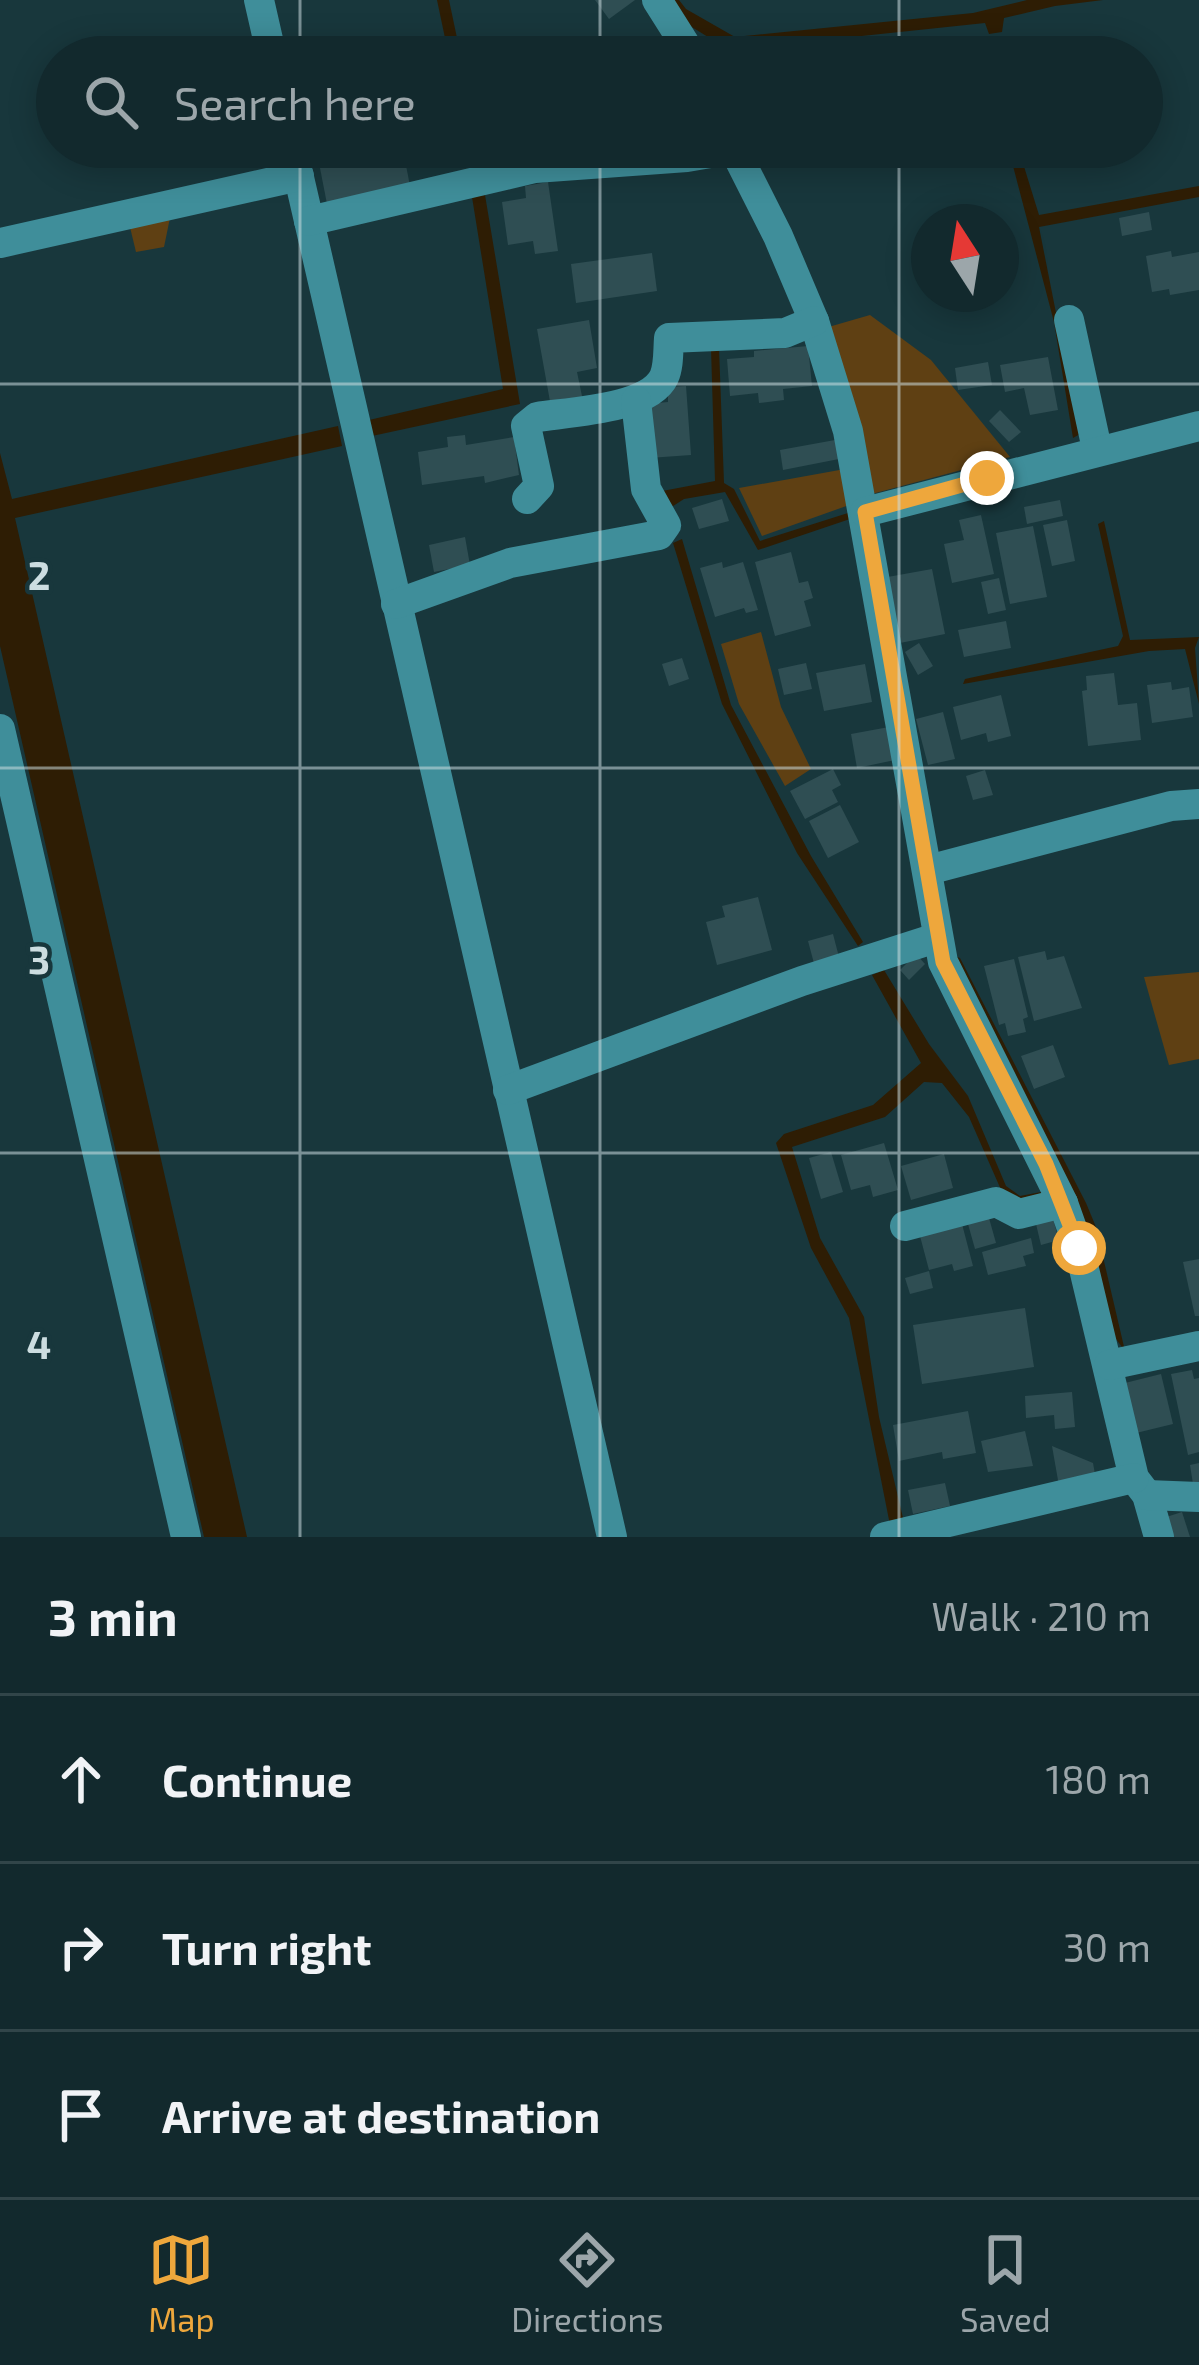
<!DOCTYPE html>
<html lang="en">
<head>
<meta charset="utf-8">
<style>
  :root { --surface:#12292d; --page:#1b3135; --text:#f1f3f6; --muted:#9ca6aa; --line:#314549; --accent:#eea73c }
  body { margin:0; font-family:"Exo 2",sans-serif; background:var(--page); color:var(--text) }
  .compass { position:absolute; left:911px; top:204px; width:108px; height:108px; border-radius:50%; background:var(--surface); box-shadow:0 6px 30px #0003; rotate:348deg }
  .stop { position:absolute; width:36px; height:36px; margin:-27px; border:9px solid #eea73c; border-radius:50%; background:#fff }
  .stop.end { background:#eea73c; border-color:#fff; box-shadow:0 3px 12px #0008 }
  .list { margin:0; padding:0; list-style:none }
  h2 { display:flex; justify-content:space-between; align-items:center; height:156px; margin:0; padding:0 48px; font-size:51px }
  h2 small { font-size:39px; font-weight:400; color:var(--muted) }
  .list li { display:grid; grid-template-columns:78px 1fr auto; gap:36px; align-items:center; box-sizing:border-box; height:168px; padding:0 48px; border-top:3px solid var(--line) }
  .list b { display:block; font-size:45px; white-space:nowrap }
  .list em { font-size:39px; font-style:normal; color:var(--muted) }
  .icon { flex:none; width:66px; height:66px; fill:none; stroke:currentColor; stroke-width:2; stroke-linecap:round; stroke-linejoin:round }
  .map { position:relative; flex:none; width:1199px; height:1537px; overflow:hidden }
  .search { position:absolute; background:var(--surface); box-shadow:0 6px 30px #0003; left:36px; right:36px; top:36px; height:132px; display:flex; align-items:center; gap:30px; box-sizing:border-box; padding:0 42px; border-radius:66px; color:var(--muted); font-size:45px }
  .sheet { height:660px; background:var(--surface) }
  nav { display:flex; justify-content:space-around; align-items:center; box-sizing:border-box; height:168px; border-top:3px solid var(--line); background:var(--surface); font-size:33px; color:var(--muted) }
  nav a { display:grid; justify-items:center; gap:6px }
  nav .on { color:var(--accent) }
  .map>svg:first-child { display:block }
  .green { fill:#5f4013 }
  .water { fill:#2e1d04 }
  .building { fill:#2f4e53 }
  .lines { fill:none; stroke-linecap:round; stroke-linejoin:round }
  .minor { stroke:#3f8e9a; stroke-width:30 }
  .route { stroke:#eea73c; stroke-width:15 }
  .grid { fill:none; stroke:#ccdde0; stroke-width:3; stroke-opacity:0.55 }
  .grid-label { font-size:39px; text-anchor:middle; font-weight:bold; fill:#ccdde0; stroke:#18373c; stroke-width:9; stroke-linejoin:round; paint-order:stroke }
</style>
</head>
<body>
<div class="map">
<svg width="1199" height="1537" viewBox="0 0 1199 1537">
  <rect width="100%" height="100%" fill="#18373c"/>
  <!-- green -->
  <g class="green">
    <polygon points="171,213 164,247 136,252 129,223"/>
    <polygon points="870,315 931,360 1010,457 868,495 825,328"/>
    <polygon points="845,469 852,504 762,536 739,488"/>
    <polygon points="761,632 781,707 811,769 785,786 739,704 721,644"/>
    <polygon points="1199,972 1199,1059 1169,1065 1144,977"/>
  </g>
  <!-- water -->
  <g class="water">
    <polygon points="437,0 449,0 461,57 449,57"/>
    <polygon points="671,0 679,0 686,9 735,37 973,13 1027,0 1103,0 1055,6 1004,18 1002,32 989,34 985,23 729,50 687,24"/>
    <polygon points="1008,147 1018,147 1039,215 1199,186 1199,197 1039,227 1080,434 1073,438 1054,322"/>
    <polygon points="485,195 520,404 372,436 369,420 503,389 472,197"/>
    <polygon points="711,348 719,348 724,483 734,489 760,541 848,513 850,519 758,550 725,492 684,499 670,508 657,492 715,481"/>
    <polygon points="338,426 342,446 15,518 247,1537 204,1537 0,646 0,453 12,499"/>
    <polygon points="1104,521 1130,640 1199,637 1195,648 1199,704 1185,649 1149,651 963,684 965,679 1118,646 1123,636 1098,524"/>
    <polygon points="682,539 731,705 811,856 863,942 858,946 797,853 722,704 673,543"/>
    <polygon points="952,955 960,958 1086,1203 1096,1227 1125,1351 1113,1335"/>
    <polygon points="884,970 929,1044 968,1096 1006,1186 1020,1196 1041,1192 1045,1197 1019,1203 1002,1192 969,1117 942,1083 924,1082 885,1117 792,1147 820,1238 864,1317 879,1417 904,1522 890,1525 849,1318 811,1248 776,1143 784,1134 873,1105 921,1063 872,975"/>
  </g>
  <!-- building -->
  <g class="building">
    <polygon points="595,0 635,0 609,19"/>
    <polygon points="825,44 827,57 807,57 806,47"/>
    <polygon points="403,150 410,186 327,204 320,168"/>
    <polygon points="548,182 558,251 535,254 533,241 508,245 502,202 526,198 525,186"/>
    <polygon points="1149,212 1152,230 1122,236 1119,218"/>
    <polygon points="1171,251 1172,257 1199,252 1199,290 1170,295 1169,289 1152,292 1146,256"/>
    <polygon points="652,253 657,291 576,303 571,264"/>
    <polygon points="589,320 597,368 577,372 583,401 551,407 537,329"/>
    <polygon points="808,346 812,386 783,389 784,400 759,403 758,393 730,396 727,359 754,357 754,351"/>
    <polygon points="1048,357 1058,410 1030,415 1024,388 1005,392 1000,365"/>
    <polygon points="988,362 992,385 958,390 955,368"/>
    <polygon points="686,386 691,455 649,458 646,404 668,402 668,387"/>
    <polygon points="1000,410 1021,432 1009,442 989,421"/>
    <polygon points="465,435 466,445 514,437 519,475 485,483 484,476 422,485 418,452 448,447 447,437"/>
    <polygon points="835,440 839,459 783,470 780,450"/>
    <polygon points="722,499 729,521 699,529 692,508"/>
    <polygon points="1060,500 1063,516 1027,524 1024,507"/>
    <polygon points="981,515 994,574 952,583 944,544 964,540 959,520"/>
    <polygon points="1067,520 1075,561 1052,566 1043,525"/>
    <polygon points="1033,526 1047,597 1010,604 996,533"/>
    <polygon points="465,537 470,565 434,572 429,545"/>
    <polygon points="791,552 799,583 808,581 813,598 804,601 811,626 775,636 755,562"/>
    <polygon points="722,562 723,568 743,562 758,610 746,613 744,608 715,617 700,568"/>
    <polygon points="932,569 945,634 895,644 882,578"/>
    <polygon points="999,578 1006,610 988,614 981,582"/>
    <polygon points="1006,621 1011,648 964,657 958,630"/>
    <polygon points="919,643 933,666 918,675 905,652"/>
    <polygon points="682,658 689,679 669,686 662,664"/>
    <polygon points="806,663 812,689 784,695 778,669"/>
    <polygon points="865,664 872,702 824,711 816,673"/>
    <polygon points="1114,673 1118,705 1137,703 1141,740 1088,746 1082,691 1087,690 1086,676"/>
    <polygon points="1171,682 1172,690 1189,687 1193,717 1152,723 1147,685"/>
    <polygon points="1001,695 1011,736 988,742 986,733 961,740 953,707"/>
    <polygon points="943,712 955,759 928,765 916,719"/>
    <polygon points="889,727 895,760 857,768 851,734"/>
    <polygon points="833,769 841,785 832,790 838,802 805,819 790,791"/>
    <polygon points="985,770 993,795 973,800 966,776"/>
    <polygon points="840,805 859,842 828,858 809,821"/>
    <polygon points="758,897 772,950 717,965 706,922 725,917 722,906"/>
    <polygon points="833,934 840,961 815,967 808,941"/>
    <polygon points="1045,951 1047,960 1064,956 1082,1008 1034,1021 1018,957"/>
    <polygon points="916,954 925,964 909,980 900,970"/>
    <polygon points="1014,959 1028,1017 1023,1019 1026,1032 1008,1036 1005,1023 999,1025 984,966"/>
    <polygon points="1053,1045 1065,1077 1034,1089 1021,1056"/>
    <polygon points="884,1143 898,1190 873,1197 870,1185 851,1190 841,1155"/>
    <polygon points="831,1152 843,1192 821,1199 809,1158"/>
    <polygon points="944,1154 953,1188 911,1200 901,1166"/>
    <polygon points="989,1218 996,1243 975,1249 968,1224"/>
    <polygon points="1053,1219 1059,1240 1041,1245 1036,1224"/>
    <polygon points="962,1224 973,1266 954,1271 952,1264 929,1270 920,1236"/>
    <polygon points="1031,1238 1034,1253 1023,1256 1026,1266 988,1275 982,1252"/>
    <polygon points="1199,1259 1199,1316 1195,1316 1183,1262"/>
    <polygon points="929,1271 933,1288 910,1294 905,1278"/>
    <polygon points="1025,1308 1034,1367 922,1384 913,1325"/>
    <polygon points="1192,1370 1194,1379 1199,1378 1199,1452 1188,1455 1171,1374"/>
    <polygon points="1161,1374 1173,1424 1136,1433 1125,1383"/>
    <polygon points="1072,1392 1075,1427 1055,1429 1054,1415 1026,1418 1025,1396"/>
    <polygon points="968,1411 976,1453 943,1459 942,1452 899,1461 893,1425"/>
    <polygon points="1025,1431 1033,1466 988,1472 981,1441"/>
    <polygon points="1052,1446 1093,1463 1096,1480 1059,1486"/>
    <polygon points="1199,1463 1199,1483 1193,1484 1190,1465"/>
    <polygon points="945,1483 950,1506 913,1514 908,1490"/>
    <polygon points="1182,1512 1190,1537 1168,1537 1163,1518"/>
  </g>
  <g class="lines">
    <!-- minor -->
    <g class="minor">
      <polyline points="259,0 272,57"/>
      <polyline points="657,0 693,57"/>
      <polyline points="292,147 612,1537"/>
      <polyline points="733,147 778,236 814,321 848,431 943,962 1063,1203 1079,1248 1134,1478 1147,1495 1159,1537"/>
      <polyline points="309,221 535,168 687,157 734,149"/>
      <polyline points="0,243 299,176"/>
      <polyline points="1069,320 1097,449"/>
      <path d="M527,499L539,486L526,426L537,417C570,412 649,409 664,377C669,366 668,351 669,338L785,333L814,321"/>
      <polyline points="865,512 1199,426"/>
      <polyline points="396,604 510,563 659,535 666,525 646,489 636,401"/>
      <polyline points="0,729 186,1537"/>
      <polyline points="928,870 1171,806 1199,804"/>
      <polyline points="508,1090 802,981 936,938"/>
      <polyline points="905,1226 996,1202 1019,1214 1063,1203"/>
      <polyline points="1109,1365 1199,1346"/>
      <polyline points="1147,1495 1199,1497"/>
      <polyline points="885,1537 1134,1478"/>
    </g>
  </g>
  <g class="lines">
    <!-- route -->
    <polyline class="route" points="987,478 865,512 943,962 1046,1164 1079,1248"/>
  </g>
  <!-- grid -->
  <path class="grid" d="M300,0V57M600,0V57M899,0V57M300,147V1537M600,147V1537M899,147V1537M0,384H1199M0,768H1199M0,1153H1199"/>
  <g class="grid-label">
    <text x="39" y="590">2</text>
    <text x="39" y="974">3</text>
    <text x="39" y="1359">4</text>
  </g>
</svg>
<svg class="compass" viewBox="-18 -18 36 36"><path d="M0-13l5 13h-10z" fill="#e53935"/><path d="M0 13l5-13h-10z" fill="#9ca6aa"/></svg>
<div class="stop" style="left:1079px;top:1248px"></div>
<div class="stop end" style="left:987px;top:478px"></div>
<div class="search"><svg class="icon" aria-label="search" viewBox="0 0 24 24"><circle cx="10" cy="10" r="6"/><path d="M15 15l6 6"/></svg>Search here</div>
</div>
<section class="sheet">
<h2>3 min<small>Walk · 210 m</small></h2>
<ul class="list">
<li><svg class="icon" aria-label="ahead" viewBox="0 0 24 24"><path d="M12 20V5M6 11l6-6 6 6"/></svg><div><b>Continue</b></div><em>180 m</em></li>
<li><svg class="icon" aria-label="right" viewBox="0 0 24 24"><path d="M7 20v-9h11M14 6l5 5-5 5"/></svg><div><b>Turn right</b></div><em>30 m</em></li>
<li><svg class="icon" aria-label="arrive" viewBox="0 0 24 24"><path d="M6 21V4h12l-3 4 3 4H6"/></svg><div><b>Arrive at destination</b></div></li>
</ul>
</section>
<nav>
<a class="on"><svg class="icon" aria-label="map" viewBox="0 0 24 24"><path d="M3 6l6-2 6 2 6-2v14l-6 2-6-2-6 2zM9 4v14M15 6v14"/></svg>Map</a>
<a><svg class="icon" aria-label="directions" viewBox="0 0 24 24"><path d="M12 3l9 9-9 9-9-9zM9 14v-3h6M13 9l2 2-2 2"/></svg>Directions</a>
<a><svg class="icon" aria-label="saved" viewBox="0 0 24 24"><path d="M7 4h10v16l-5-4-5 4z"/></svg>Saved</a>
</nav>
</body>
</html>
